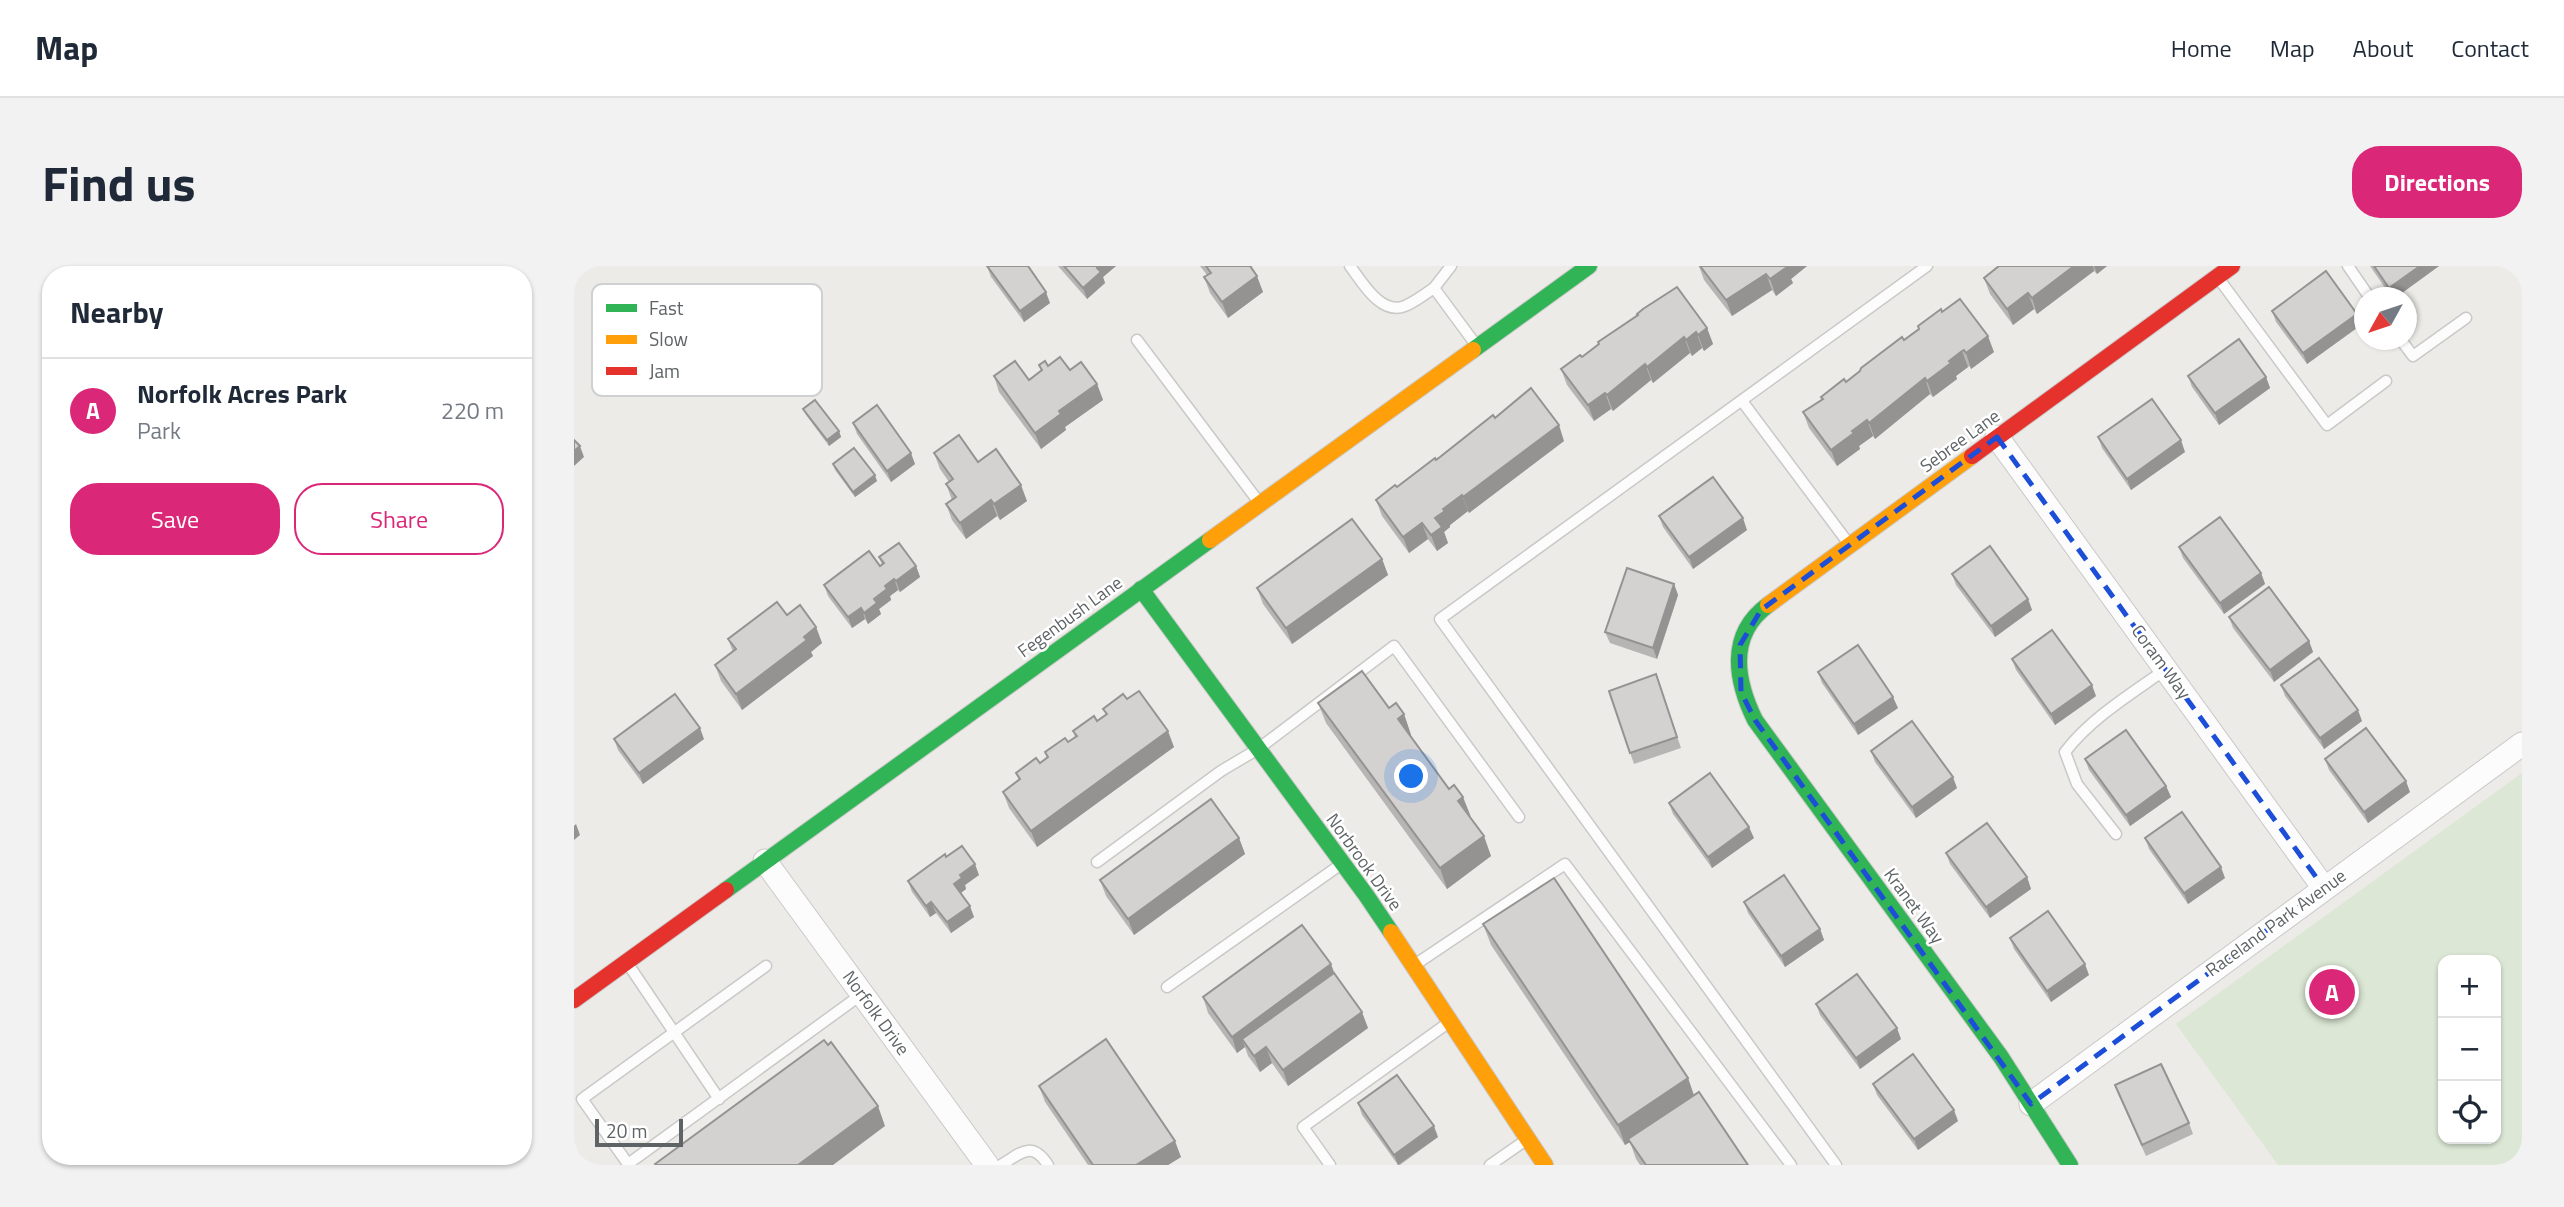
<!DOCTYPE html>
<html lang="en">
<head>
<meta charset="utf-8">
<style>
  :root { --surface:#fff; --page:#f2f2f3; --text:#1f2937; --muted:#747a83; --line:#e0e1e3; --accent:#db2777 }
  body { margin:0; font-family:"Titillium Web",sans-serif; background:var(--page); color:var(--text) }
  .controls { position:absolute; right:21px; bottom:21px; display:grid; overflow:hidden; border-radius:14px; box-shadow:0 2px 5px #0004 }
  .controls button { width:63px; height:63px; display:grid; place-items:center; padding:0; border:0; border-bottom:2px solid var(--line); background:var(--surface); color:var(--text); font:35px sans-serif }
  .compass { position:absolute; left:1780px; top:21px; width:63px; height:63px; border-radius:50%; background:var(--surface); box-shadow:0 2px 5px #0004; rotate:230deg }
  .scale { position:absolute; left:21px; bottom:18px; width:88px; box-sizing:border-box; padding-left:7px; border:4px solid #5e6365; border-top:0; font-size:19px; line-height:24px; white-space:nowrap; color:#5e6365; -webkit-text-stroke:5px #fff; paint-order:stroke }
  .you { position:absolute; left:838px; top:511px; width:24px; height:24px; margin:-18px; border:5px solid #fff; border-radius:50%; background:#1a73e8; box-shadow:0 0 0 10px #1a73e833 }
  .badge { display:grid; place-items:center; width:46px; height:46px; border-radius:50%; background:var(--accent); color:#fff; font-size:23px; font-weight:700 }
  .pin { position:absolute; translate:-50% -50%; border:4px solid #fff; box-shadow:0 2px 7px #0006 }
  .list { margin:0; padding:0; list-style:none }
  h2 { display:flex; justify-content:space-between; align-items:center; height:91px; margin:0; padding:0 28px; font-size:30px }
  h2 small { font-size:23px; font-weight:400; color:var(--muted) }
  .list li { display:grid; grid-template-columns:46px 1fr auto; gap:21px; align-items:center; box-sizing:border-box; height:105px; padding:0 28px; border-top:2px solid var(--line) }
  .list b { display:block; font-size:26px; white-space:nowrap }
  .list p { margin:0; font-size:23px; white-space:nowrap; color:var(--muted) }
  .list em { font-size:23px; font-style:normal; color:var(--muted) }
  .actions { display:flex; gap:14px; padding:21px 28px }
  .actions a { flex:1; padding:16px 0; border:2px solid var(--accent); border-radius:28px; text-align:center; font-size:24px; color:var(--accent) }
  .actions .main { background:var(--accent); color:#fff }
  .icon { flex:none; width:38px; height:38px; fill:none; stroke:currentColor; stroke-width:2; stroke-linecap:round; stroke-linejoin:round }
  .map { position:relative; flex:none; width:1948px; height:899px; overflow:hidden; border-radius:28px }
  header { display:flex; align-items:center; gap:42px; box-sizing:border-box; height:98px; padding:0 35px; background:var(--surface); border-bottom:2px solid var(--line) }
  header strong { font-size:33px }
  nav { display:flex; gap:38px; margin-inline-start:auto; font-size:24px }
  .intro { display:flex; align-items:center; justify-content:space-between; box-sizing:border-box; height:168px; padding:0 42px }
  h1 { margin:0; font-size:49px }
  .button { padding:18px 32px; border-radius:28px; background:var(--accent); color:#fff; font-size:24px; font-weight:700 }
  main { display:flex; gap:42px; padding:0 42px }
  aside { flex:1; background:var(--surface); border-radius:28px; box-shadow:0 2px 5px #0004 }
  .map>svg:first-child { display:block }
  .green { fill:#dce7d5; fill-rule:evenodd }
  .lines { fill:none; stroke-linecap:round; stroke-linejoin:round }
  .lane-casing { stroke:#c9c9c8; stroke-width:13 }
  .street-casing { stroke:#c9c9c8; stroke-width:25 }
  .fast-casing { stroke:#c9c9c8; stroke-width:18 }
  .slow-casing { stroke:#c9c9c8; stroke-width:18 }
  .jam-casing { stroke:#c9c9c8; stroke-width:18 }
  .lane { stroke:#fcfcfc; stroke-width:10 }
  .street { stroke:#fcfcfc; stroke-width:23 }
  .fast { stroke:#30b455; stroke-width:16 }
  .slow { stroke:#ff9f0a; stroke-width:16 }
  .jam { stroke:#e5322d; stroke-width:16 }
  .wall { fill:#b6b5b4 }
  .shaded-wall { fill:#949392 }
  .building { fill:#d4d2d1; stroke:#949392; stroke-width:2 }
  .marked { fill:none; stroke:#1d4ed8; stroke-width:5; stroke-dasharray:14 9; stroke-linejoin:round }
  .labels { text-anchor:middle; stroke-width:5; stroke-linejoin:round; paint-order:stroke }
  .street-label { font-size:18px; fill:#5e6365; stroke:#fff }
  .key { fill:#fff; stroke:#cfd0d1; stroke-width:2 }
  .key-label { font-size:19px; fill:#5e6365 }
</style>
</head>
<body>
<header>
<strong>Map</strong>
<nav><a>Home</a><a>Map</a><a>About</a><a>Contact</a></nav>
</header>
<div class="intro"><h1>Find us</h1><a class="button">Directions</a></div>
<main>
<aside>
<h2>Nearby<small></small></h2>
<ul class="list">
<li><span class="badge">A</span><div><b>Norfolk Acres Park</b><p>Park</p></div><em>220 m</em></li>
</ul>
<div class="actions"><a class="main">Save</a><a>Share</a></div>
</aside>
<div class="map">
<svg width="1948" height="899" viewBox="0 0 1948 899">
  <rect width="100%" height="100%" fill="#edebe8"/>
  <!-- green -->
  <path class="green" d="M1948,507V899H1704L1602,758ZM1869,694H1922V873H1869Z"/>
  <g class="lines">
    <!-- lane casing -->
    <g class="lane-casing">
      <g id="lane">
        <path d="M776,0C788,16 807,50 831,40C841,36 851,28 860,22"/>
        <polyline points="877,0 860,22 902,79"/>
        <polyline points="1774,0 1796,32"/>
        <polyline points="1645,13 1753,159 1812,115"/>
        <polyline points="563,74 684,235"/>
        <polyline points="1827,74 1839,90 1892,52"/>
        <polyline points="1168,135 1275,278"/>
        <path d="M1542,568L1503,518L1491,486C1517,452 1557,428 1592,403"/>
        <polyline points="523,596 647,505 684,483 820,380 945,551"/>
        <polyline points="54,698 145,833"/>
        <polyline points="842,698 991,598 1217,899"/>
        <polyline points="192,700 8,833 54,898 288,728"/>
        <polyline points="593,721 766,599"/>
        <path d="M427,899C447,887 458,874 474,899"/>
        <polyline points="756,899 729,861 874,757"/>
        <polyline points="916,899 952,874"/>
        <polyline points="1262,899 866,353 1353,0"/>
      </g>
    </g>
    <!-- street casing -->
    <g class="street-casing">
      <g id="street">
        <polyline points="1423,171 1750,622"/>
        <polyline points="191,595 413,899"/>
        <polyline points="1457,838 1948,478"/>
      </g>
    </g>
    <!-- fast casing -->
    <g class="fast-casing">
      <g id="fast">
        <polyline points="899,84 1015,0"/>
        <polyline points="567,323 792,629 817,666"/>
        <path d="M1194,339C1153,369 1162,415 1181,454L1427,791L1496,899"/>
        <polyline points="152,624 636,274"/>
      </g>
    </g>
    <!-- slow casing -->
    <g class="slow-casing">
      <g id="slow">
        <polyline points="636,274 899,84"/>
        <polyline points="1194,339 1398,190"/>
        <polyline points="817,666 971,899"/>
      </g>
    </g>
    <!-- jam casing -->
    <g class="jam-casing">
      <g id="jam">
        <polyline points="1398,190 1658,0"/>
        <polyline points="0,734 152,624"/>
      </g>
    </g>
    <!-- lane -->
    <use href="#lane" class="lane"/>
    <!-- street -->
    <use href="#street" class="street"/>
    <!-- fast -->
    <use href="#fast" class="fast"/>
    <!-- slow -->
    <use href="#slow" class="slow"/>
    <!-- jam -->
    <use href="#jam" class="jam"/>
  </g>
  <!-- wall -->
  <g class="wall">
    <polygon points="413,0 476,37 450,56 417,11"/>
    <polygon points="484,0 542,0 529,11 531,17 513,33"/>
    <polygon points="626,0 679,0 677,1 689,26 654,52 636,27 630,11 633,9"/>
    <polygon points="1125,0 1233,0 1217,13 1219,17 1202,30 1198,24 1158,50 1130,14"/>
    <polygon points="1425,0 1533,0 1523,8 1520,5 1463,48 1460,43 1439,59 1416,28 1410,12"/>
    <polygon points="1796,0 1865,0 1821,32 1818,32"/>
    <polygon points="1698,45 1787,59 1733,98 1702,56"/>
    <polygon points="1368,46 1420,86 1397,103 1396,100 1394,101 1382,110 1383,113 1359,131 1356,128 1301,173 1299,170 1285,180 1286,183 1263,200 1235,162 1229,146 1248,134 1247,131 1272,116"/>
    <polygon points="1063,48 1133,62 1139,78 1130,85 1128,82 1118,90 1116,87 1079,117 1077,114 1039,145 1037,143 1020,155 993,119 987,103 1008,91 1064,50"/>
    <polygon points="465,99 474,100 523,118 529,134 491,161 492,164 467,183 425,126 420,110 455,114 467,105"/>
    <polygon points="1614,110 1692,111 1696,122 1645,159 1618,121"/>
    <polygon points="229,143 265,165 267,171 255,180 232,149"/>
    <polygon points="921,152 990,175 895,247 894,245 876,259 876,261 870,266 874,277 863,285 854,273 835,287 808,250 802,234 823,221"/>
    <polygon points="279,157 341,198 317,216 283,168"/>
    <polygon points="1524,171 1611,186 1557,224 1528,182"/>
    <polygon points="360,187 404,196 453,235 426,254 423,250 392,273 378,254 372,238 378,234 372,218 375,216 366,203"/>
    <polygon points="259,198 303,215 281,231 261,204"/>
    <polygon points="1085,250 1173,264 1119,303 1089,261"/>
    <polygon points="1605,281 1687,307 1691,318 1650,348 1609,292"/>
    <polygon points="305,291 342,300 346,311 326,326 324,324 316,330 317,334 305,343 307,348 294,358 291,353 278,362 254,330 250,319 306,300 308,299"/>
    <polygon points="808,293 814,309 718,378 689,338 683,322"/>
    <polygon points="1378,308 1454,333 1458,344 1421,371 1382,319"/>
    <polygon points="1100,318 1104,329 1083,393 1036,377 1031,366"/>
    <polygon points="213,349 242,361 248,377 237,386 239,390 168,444 147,415 141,399 159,386 154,373"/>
    <polygon points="1655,351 1735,375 1739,386 1700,416 1659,362"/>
    <polygon points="1438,393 1522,430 1481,459 1442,404"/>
    <polygon points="1244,406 1324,442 1284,469 1248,417"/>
    <polygon points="1082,408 1107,482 1060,498 1035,425"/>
    <polygon points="1707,419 1788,455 1750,483 1711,430"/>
    <polygon points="553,433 600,481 463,581 435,542 429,526 445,514 442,507 466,497 473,492 471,486 494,476 501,471 499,465 523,455 532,449 529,443"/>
    <polygon points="744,437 815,442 830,448 837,469 836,469 896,551 917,590 873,623 752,457"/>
    <polygon points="40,473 130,473 69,518 44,484"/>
    <polygon points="1297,485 1383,522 1342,552 1301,496"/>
    <polygon points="1511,493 1592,520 1597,531 1556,560 1515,504"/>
    <polygon points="1751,493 1836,526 1794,557 1755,504"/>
    <polygon points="1095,537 1180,572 1138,602 1099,548"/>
    <polygon points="665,572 671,588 560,669 532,630 526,614"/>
    <polygon points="1571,572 1651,612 1614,638 1575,583"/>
    <polygon points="1372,587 1453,611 1457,623 1416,652 1376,598"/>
    <polygon points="372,591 405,609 391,619 392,623 387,627 400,651 377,667 362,647 356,651 338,626 334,615"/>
    <polygon points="1170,636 1246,663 1250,674 1211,701 1174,647"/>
    <polygon points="909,658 1114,812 1120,829 1174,899 1066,899 1062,893 1056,876 1051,879 917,679"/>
    <polygon points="1436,672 1515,709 1477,736 1440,683"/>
    <polygon points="760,708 794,762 714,820 698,797 686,806 674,790 671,781 663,787 634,747 629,731"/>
    <polygon points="1242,738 1327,773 1286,803 1246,749"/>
    <polygon points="1299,818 1384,855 1344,884 1303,829"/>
    <polygon points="1541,819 1615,857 1619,868 1572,890 1545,830"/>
    <polygon points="465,820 607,891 594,899 514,899 471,836"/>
    <polygon points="784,837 864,871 826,899 824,899 788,849"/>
  </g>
  <!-- shaded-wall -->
  <g class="shaded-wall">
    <polygon points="525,0 542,0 529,11 531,17 513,33 509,22"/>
    <polygon points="1211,0 1233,0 1217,13 1219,17 1202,30 1196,13"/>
    <polygon points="1500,0 1519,0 1520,5 1463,48 1458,32"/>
    <polygon points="1520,0 1533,0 1523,8"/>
    <polygon points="1846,0 1865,0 1821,32 1819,32 1815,22"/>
    <polygon points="1192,8 1198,24 1158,50 1152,34"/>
    <polygon points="683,10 689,26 654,52 648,36"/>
    <polygon points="472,26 476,37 450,56 446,45"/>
    <polygon points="1454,27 1460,43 1439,59 1433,43"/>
    <polygon points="1783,48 1787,59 1733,98 1729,87"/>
    <polygon points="1133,62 1139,78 1130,85 1124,69"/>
    <polygon points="1122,66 1128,82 1118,90 1112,74"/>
    <polygon points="1414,70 1420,86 1397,103 1392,87"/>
    <polygon points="1110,71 1116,87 1079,117 1073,101"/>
    <polygon points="1388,85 1394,101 1382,110 1383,113 1359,131 1353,115"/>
    <polygon points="1071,98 1077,114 1039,145 1033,129"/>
    <polygon points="1692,111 1696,122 1645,159 1641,147"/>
    <polygon points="1351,112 1356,128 1301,173 1295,157"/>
    <polygon points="523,118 529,134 491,161 492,164 467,183 461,167 485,145"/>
    <polygon points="1031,127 1037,143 1020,155 1014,139"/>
    <polygon points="1293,154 1299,170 1285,180 1286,183 1263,200 1257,184 1278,165"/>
    <polygon points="985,159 990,175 895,247 889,231"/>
    <polygon points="265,165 267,171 255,180 253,174"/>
    <polygon points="1607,174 1611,186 1557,224 1553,213"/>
    <polygon points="6,180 10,191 0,200 0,185"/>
    <polygon points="337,187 341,198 317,216 313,205"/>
    <polygon points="301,209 303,215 281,231 279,226"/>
    <polygon points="447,219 453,235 426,254 420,238"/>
    <polygon points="888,229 894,245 876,259 876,261 870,266 874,277 863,285 857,269 861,252 869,243"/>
    <polygon points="417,234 423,250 392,273 386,257"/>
    <polygon points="1169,252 1173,264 1119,303 1115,291"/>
    <polygon points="848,257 854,273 835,287 829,271"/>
    <polygon points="808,293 814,309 718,378 712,362"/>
    <polygon points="342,300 346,311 326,326 322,315"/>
    <polygon points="1687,307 1691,318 1650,348 1646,337"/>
    <polygon points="320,313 324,324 316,330 317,334 305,343 307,348 294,358 290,347 300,333 311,320"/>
    <polygon points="1100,318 1104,329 1083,393 1079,382"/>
    <polygon points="1454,333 1458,344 1421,371 1417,360"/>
    <polygon points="287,342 291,353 278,362 274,351"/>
    <polygon points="242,361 248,377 237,386 239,390 168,444 162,428"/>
    <polygon points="1735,375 1739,386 1700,416 1696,404"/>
    <polygon points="1518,419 1522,430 1481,459 1477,448"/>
    <polygon points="1319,431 1324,442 1284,469 1280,458"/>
    <polygon points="1784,444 1788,455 1750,483 1746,472"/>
    <polygon points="830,448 837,469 832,473 824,453"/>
    <polygon points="126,462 130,473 69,518 65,507"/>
    <polygon points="594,465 600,481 463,581 457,565"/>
    <polygon points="1379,511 1383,522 1342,552 1338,541"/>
    <polygon points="1832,515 1836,526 1794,557 1790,546"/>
    <polygon points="1592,520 1597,531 1556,560 1552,549"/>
    <polygon points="889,531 897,551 884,535"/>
    <polygon points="2,558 6,569 0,574 0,560"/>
    <polygon points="1175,561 1180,572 1138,602 1134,591"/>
    <polygon points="910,570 917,590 873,623 866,602"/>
    <polygon points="665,572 671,588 560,669 554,653"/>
    <polygon points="401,598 405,609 391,619 392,623 384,629 380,618 386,609"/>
    <polygon points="1647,601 1651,612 1614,638 1610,627"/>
    <polygon points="1453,611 1457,623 1416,652 1412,641"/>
    <polygon points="357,636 362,647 356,651 352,640"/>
    <polygon points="396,640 400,651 377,667 373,656"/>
    <polygon points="1246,663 1250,674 1211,701 1207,690"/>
    <polygon points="757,698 763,714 668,773 671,781 663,787 658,771"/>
    <polygon points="1511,698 1515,709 1477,736 1473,725"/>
    <polygon points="788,746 794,762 714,820 709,804"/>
    <polygon points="1323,762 1327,773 1286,803 1282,792"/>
    <polygon points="692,781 698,797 686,806 680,790"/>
    <polygon points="1114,812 1121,833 1054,873 1056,876 1051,879 1044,859"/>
    <polygon points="304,840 311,860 259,899 224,899"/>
    <polygon points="1380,844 1384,855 1344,884 1340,873"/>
    <polygon points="860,860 864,871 824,899 820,889"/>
    <polygon points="601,875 607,891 594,899 562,899"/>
  </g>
  <!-- building -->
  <g class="building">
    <polygon points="413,0 454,0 472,26 446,45"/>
    <polygon points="490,0 525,0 523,2 527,6 509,22"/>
    <polygon points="632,0 676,0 683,10 648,36 630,11 637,7"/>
    <polygon points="1126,0 1212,0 1213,1 1196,13 1192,8 1152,34"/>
    <polygon points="1425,0 1500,0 1458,32 1454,27 1433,43 1410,12"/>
    <polygon points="1800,0 1846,0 1815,22"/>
    <polygon points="1752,5 1783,48 1729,87 1698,45"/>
    <polygon points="1103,21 1133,62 1124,69 1122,66 1112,74 1110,71 1073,101 1071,98 1033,129 1031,127 1014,139 987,103 1006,89 1008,91 1025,78 1024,76 1064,49 1063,48 1069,43"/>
    <polygon points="1386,33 1414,70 1392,87 1390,84 1388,85 1375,95 1377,97 1353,115 1351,112 1295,157 1293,154 1278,165 1280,167 1257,184 1229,146 1249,133 1247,131 1270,113 1272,116 1286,105 1287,102 1328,71 1330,74 1345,63 1344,60 1367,43 1368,46"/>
    <polygon points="1665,73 1692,111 1641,147 1614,110"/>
    <polygon points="486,91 496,104 507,96 523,118 485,145 487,148 461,167 420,110 441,95 455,114 468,104 465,99 471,95 474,100"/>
    <polygon points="957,122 985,159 889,231 888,229 869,243 871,245 861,252 868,261 857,269 848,257 829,271 802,234 821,219 823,221 861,192 862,194 866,191 919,149 921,152"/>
    <polygon points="1578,133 1607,174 1553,213 1524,171"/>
    <polygon points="241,134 265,165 253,174 229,143"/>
    <polygon points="303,139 337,187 313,205 279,157"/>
    <polygon points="385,169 404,196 422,183 447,219 420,238 417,234 386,257 372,238 382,231 372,218 379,213 360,187"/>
    <polygon points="0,174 6,180 0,185"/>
    <polygon points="280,182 301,209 279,226 259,198"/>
    <polygon points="1139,211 1169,252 1115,291 1085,250"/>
    <polygon points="1646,251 1687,307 1646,337 1605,281"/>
    <polygon points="778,253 808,293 712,362 683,322"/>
    <polygon points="325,277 342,300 322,315 320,313 311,320 313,323 300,333 303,337 299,340 290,347 287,342 274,351 250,319 295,285 306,300 310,297 305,291"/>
    <polygon points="1416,280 1454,333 1417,360 1378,308"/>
    <polygon points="1053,302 1100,318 1079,382 1031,366"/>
    <polygon points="1695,321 1735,375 1696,404 1655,351"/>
    <polygon points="203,336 213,349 226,339 242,361 230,371 233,374 162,428 141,399 162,383 154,373"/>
    <polygon points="1478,364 1518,419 1477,448 1438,393"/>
    <polygon points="1284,379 1319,431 1280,458 1244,406"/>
    <polygon points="1745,392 1784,444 1746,472 1707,419"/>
    <polygon points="788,405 815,442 822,437 830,448 824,453 875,523 880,519 889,531 884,535 910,570 866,602 744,437"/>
    <polygon points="1082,408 1103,471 1056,487 1035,425"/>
    <polygon points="565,425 594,465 457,565 429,526 446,513 442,507 462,492 466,497 474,491 471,486 491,472 494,476 503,470 499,465 520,450 523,455 533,448 529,443 549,428 553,433"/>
    <polygon points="101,428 126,462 65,507 40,473"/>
    <polygon points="1338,455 1379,511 1338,541 1297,485"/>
    <polygon points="1792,462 1832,515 1790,546 1751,493"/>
    <polygon points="1552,464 1592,520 1552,549 1511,493"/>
    <polygon points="1136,507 1175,561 1134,591 1095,537"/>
    <polygon points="637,533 665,572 554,653 526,614"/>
    <polygon points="1608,546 1647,601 1610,627 1571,572"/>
    <polygon points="1413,557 1453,611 1412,641 1372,587"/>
    <polygon points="388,580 401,598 386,609 388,612 380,618 396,640 373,656 357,636 352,640 334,615 371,588 372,591"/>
    <polygon points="1210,609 1246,663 1207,690 1170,636"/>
    <polygon points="980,612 1114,812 1044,859 909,658"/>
    <polygon points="1474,645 1511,698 1473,725 1436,672"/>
    <polygon points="728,659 757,698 658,771 629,731"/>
    <polygon points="760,707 788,746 709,804 692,781 680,790 668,773"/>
    <polygon points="1283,708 1323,762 1282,792 1242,738"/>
    <polygon points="532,773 601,875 562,899 519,899 465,820"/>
    <polygon points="250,774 254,779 257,776 304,840 224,899 82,899 81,898"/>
    <polygon points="1339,788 1380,844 1340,873 1299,818"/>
    <polygon points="1587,798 1615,857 1568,879 1541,819"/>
    <polygon points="823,809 860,860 820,889 784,837"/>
    <polygon points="1125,826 1174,899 1072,899 1054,873"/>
  </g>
  <!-- marked area -->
  <path class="marked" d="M1423,171L1750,622L1457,838L1181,454L1167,426L1166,379L1187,344Z"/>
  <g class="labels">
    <!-- street labels -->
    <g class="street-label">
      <text transform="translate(1386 175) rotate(-36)" y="6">Sebree Lane</text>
      <text transform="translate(496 351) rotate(-36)" y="6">Fegenbush Lane</text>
      <text transform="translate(1587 396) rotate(54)" y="6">Coram Way</text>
      <text transform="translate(790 596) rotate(54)" y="6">Norbrook Drive</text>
      <text transform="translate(1340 640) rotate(54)" y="6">Kranet Way</text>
      <text transform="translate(1702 657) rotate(-36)" y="6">Raceland Park Avenue</text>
      <text transform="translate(302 747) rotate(54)" y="6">Norfolk Drive</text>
    </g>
  </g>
  <!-- legend -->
  <rect x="18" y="18" width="230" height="112" rx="10" class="key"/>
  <rect x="32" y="38" width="31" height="8" fill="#30b455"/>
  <rect x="32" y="69" width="31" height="9" fill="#ff9f0a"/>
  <rect x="32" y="101" width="31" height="8" fill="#e5322d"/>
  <g class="key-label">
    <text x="75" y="49">Fast</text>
    <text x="75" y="80">Slow</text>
    <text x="75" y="112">Jam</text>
  </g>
</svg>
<div class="controls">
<button>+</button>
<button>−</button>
<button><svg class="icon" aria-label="locate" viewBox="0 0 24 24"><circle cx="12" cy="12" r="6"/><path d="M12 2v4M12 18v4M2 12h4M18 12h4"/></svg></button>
</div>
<svg class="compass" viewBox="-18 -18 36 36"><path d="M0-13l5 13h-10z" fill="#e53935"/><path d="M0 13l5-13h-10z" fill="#747a83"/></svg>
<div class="scale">20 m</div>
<div class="you"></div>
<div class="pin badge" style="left:1758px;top:726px">A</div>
</div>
</main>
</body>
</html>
